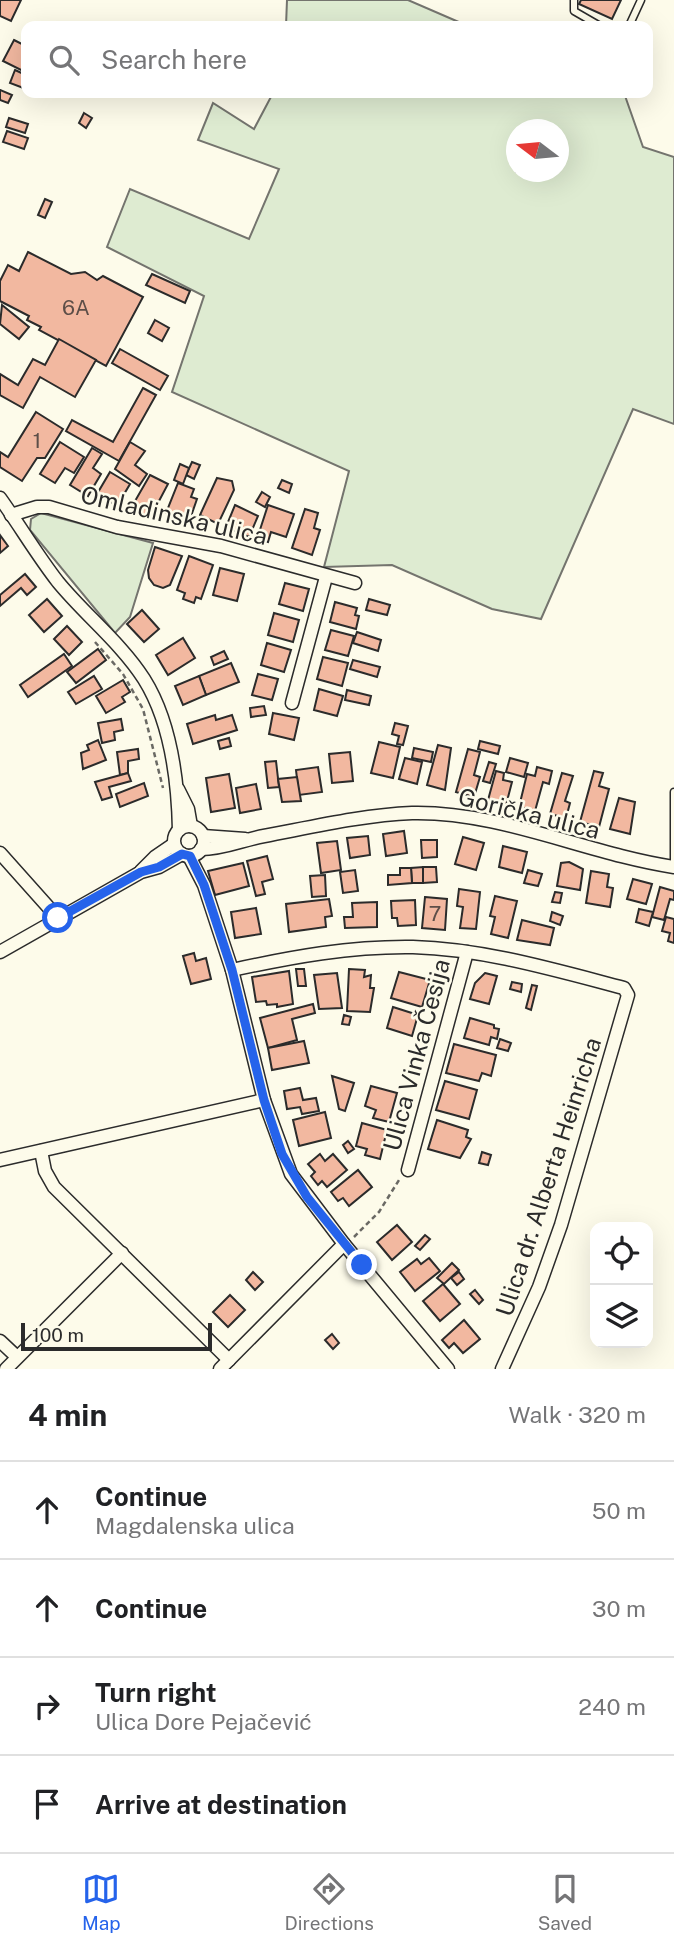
<!DOCTYPE html>
<html lang="en">
<head>
<meta charset="utf-8">
<style>
  :root { --surface:#fff; --page:#f2f2f2; --text:#202124; --muted:#757577; --line:#e0e0e0; --accent:#2563eb }
  body { margin:0; font-family:"Public Sans",sans-serif; background:var(--page); color:var(--text) }
  .controls { position:absolute; right:21px; bottom:21px; display:grid; overflow:hidden; border-radius:14px; box-shadow:0 7px 28px #0002 }
  .controls button { width:63px; height:63px; display:grid; place-items:center; padding:0; border:0; border-bottom:2px solid var(--line); background:var(--surface); color:var(--text); font:35px sans-serif }
  .compass { position:absolute; left:506px; top:119px; width:63px; height:63px; border-radius:50%; background:var(--surface); box-shadow:0 7px 28px #0002; rotate:286deg }
  .scale { position:absolute; left:21px; bottom:18px; width:191px; box-sizing:border-box; padding-left:7px; border:4px solid #2b2b2b; border-top:0; font-size:19px; line-height:24px; white-space:nowrap; color:#2b2b2b; -webkit-text-stroke:5px #fdfbea; paint-order:stroke }
  .stop { position:absolute; width:21px; height:21px; margin:-16px; border:5px solid #2563eb; border-radius:50%; background:#fff }
  .stop.end { background:#2563eb; border-color:#fff; box-shadow:0 2px 7px #0008 }
  .list { margin:0; padding:0; list-style:none }
  h2 { display:flex; justify-content:space-between; align-items:center; height:91px; margin:0; padding:0 28px; font-size:30px }
  h2 small { font-size:23px; font-weight:400; color:var(--muted) }
  .list li { display:grid; grid-template-columns:46px 1fr auto; gap:21px; align-items:center; box-sizing:border-box; height:98px; padding:0 28px; border-top:2px solid var(--line) }
  .list b { display:block; font-size:26px; white-space:nowrap }
  .list p { margin:0; font-size:23px; white-space:nowrap; color:var(--muted) }
  .list em { font-size:23px; font-style:normal; color:var(--muted) }
  .icon { flex:none; width:38px; height:38px; fill:none; stroke:currentColor; stroke-width:2; stroke-linecap:round; stroke-linejoin:round }
  .map { position:relative; flex:none; width:674px; height:1369px; overflow:hidden }
  .search { position:absolute; background:var(--surface); box-shadow:0 7px 28px #0002; left:21px; right:21px; top:21px; height:77px; display:flex; align-items:center; gap:18px; box-sizing:border-box; padding:0 24px; border-radius:14px; color:var(--muted); font-size:26px }
  .sheet { height:483px; background:var(--surface) }
  nav { display:flex; justify-content:space-around; align-items:center; box-sizing:border-box; height:98px; border-top:2px solid var(--line); background:var(--surface); font-size:19px; color:var(--muted) }
  nav a { display:grid; justify-items:center; gap:4px }
  nav .on { color:var(--accent) }
  .map>svg:first-child { display:block }
  .green { fill:#deebd1; stroke:#74746e; stroke-width:2; fill-rule:evenodd }
  .building { fill:#f2b8a0; stroke:#2b2b2b; stroke-width:2 }
  .lines { fill:none; stroke-linecap:round; stroke-linejoin:round }
  .lane-casing { stroke:#2b2b2b; stroke-width:9 }
  .street-casing { stroke:#2b2b2b; stroke-width:15 }
  .path { stroke:#6a6964; stroke-width:2.5; stroke-dasharray:5 3.5; stroke-linecap:butt }
  .lane { stroke:#fdfbea; stroke-width:6 }
  .street { stroke:#fdfbea; stroke-width:12 }
  .route { stroke:#2563eb; stroke-width:9 }
  .labels { text-anchor:middle; stroke-width:5; stroke-linejoin:round; paint-order:stroke }
  .number-label { font-size:21px; fill:#5d4e48 }
  .street-label { font-size:24px; fill:#2b2b2b; stroke:#fdfbea }
</style>
</head>
<body>
<div class="map">
<svg width="674" height="1369" viewBox="0 0 674 1369">
  <rect width="100%" height="100%" fill="#fdfbea"/>
  <!-- green -->
  <g class="green">
    <polygon points="287,0 408,0 468,26 286,26"/>
    <path d="M273,93H624L643,147L674,157V424L633,409L541,619L492,609L392,565L324,567L349,471L172,392L204,296L107,247L130,189L249,239L279,169L198,140L213,103L254,129ZM516,130H558V172H516Z"/>
    <polygon points="41,513 153,543 130,617 115,633 30,530 31,519"/>
  </g>
  <!-- building -->
  <g class="building">
    <polygon points="0,0 21,0 11,21 0,16"/>
    <polygon points="581,0 621,0 612,19 579,4"/>
    <polygon points="14,40 26,46 25,72 3,61"/>
    <polygon points="15,70 26,75 26,89 10,83"/>
    <polygon points="0,90 12,95 8,103 0,100"/>
    <polygon points="84,113 92,118 86,128 79,123"/>
    <polygon points="9,118 28,124 25,133 6,127"/>
    <polygon points="7,131 28,138 24,149 3,142"/>
    <polygon points="45,199 52,202 45,218 38,215"/>
    <polygon points="28,252 71,274 85,272 97,280 103,276 143,297 106,366 39,330 41,327 27,320 29,316 0,301 0,281 8,265 19,271"/>
    <polygon points="152,274 190,291 185,303 146,285"/>
    <polygon points="2,305 29,327 19,339 0,324"/>
    <polygon points="155,320 169,328 162,341 148,333"/>
    <polygon points="59,339 96,360 75,397 40,377 23,408 0,395 0,374 18,385 33,359 45,365"/>
    <polygon points="120,349 168,376 160,390 112,363"/>
    <polygon points="143,388 156,395 119,461 66,431 72,420 113,442"/>
    <polygon points="36,412 63,429 45,458 37,458 22,481 0,467 0,452 8,457"/>
    <polygon points="60,442 84,457 74,473 65,468 55,483 40,474"/>
    <polygon points="130,442 145,451 135,465 147,474 139,486 115,469"/>
    <polygon points="92,448 102,454 93,468 101,474 88,496 70,485"/>
    <polygon points="192,462 200,465 194,479 186,475"/>
    <polygon points="180,464 189,468 183,484 174,480"/>
    <polygon points="110,472 130,484 117,506 97,494"/>
    <polygon points="150,475 168,484 150,518 131,508"/>
    <polygon points="217,478 232,481 234,490 218,524 200,515"/>
    <polygon points="282,480 292,484 289,493 278,488"/>
    <polygon points="178,483 194,489 191,497 197,499 189,522 166,513"/>
    <polygon points="262,492 270,497 265,507 256,502"/>
    <polygon points="235,505 258,516 249,537 226,527"/>
    <polygon points="268,505 294,514 286,537 271,532 268,542 257,539"/>
    <polygon points="305,509 318,513 314,528 320,530 312,555 292,548"/>
    <polygon points="0,535 8,546 0,553"/>
    <polygon points="155,547 182,556 170,585 163,588 154,585 149,578 148,570"/>
    <polygon points="189,556 213,565 201,599 196,597 194,603 183,599 185,593 177,590"/>
    <polygon points="220,568 244,574 237,601 213,595"/>
    <polygon points="25,574 36,587 27,595 21,588 0,606 0,595"/>
    <polygon points="285,583 309,589 303,611 279,604"/>
    <polygon points="47,599 62,616 44,632 29,615"/>
    <polygon points="369,599 390,605 387,615 366,610"/>
    <polygon points="335,602 357,608 355,615 359,616 356,629 330,622"/>
    <polygon points="142,610 159,629 144,642 127,624"/>
    <polygon points="274,613 299,620 293,642 268,635"/>
    <polygon points="67,626 82,642 69,655 54,639"/>
    <polygon points="331,630 354,636 348,656 325,650"/>
    <polygon points="357,632 381,640 378,651 353,643"/>
    <polygon points="183,638 195,658 168,675 156,655"/>
    <polygon points="267,643 291,650 284,672 261,665"/>
    <polygon points="98,649 106,660 76,683 67,672"/>
    <polygon points="224,651 228,659 214,665 211,657"/>
    <polygon points="64,654 72,666 28,697 20,685"/>
    <polygon points="323,657 348,663 342,686 317,679"/>
    <polygon points="353,660 380,667 377,677 350,669"/>
    <polygon points="231,663 239,682 206,695 199,676"/>
    <polygon points="258,674 278,679 272,700 252,695"/>
    <polygon points="94,676 102,689 76,704 68,692"/>
    <polygon points="199,676 206,695 183,705 175,686"/>
    <polygon points="123,680 130,692 122,697 125,702 106,713 96,696"/>
    <polygon points="319,689 343,696 337,716 314,710"/>
    <polygon points="347,690 371,696 369,705 345,700"/>
    <polygon points="264,706 266,715 251,717 250,708"/>
    <polygon points="273,713 299,718 294,740 269,734"/>
    <polygon points="215,715 216,720 232,715 237,730 193,744 187,724"/>
    <polygon points="121,719 123,730 114,732 115,740 102,743 98,723"/>
    <polygon points="395,723 408,726 403,745 397,744 399,736 392,734"/>
    <polygon points="229,738 231,746 220,749 218,741"/>
    <polygon points="98,740 106,760 83,769 81,753 89,750 87,745"/>
    <polygon points="480,741 500,746 498,754 478,749"/>
    <polygon points="379,742 400,747 393,778 371,773"/>
    <polygon points="438,745 451,748 445,790 427,785"/>
    <polygon points="414,748 433,752 431,762 412,758"/>
    <polygon points="138,749 139,759 128,761 128,773 120,775 117,752"/>
    <polygon points="468,749 480,752 474,775 480,777 474,797 456,792"/>
    <polygon points="350,752 353,781 332,783 329,754"/>
    <polygon points="405,758 422,762 417,784 399,779"/>
    <polygon points="510,758 528,763 524,777 506,772"/>
    <polygon points="276,761 279,787 268,788 265,762"/>
    <polygon points="489,762 496,764 490,783 483,781"/>
    <polygon points="318,767 322,792 299,795 296,770"/>
    <polygon points="537,767 552,771 549,784 543,782 535,811 519,807 527,774 535,776"/>
    <polygon points="496,771 504,773 503,780 512,782 506,805 488,800"/>
    <polygon points="594,771 603,773 599,786 609,789 599,827 580,822"/>
    <polygon points="128,773 131,781 109,787 112,797 102,800 95,782"/>
    <polygon points="562,773 573,776 565,801 570,803 566,818 550,814"/>
    <polygon points="229,774 235,808 211,812 206,778"/>
    <polygon points="297,777 301,801 282,802 278,779"/>
    <polygon points="144,783 148,796 120,807 116,794"/>
    <polygon points="256,784 261,809 240,813 236,788"/>
    <polygon points="619,798 635,802 630,834 610,829"/>
    <polygon points="404,831 407,853 386,856 383,834"/>
    <polygon points="368,836 370,855 350,858 347,838"/>
    <polygon points="463,837 484,843 476,870 455,864"/>
    <polygon points="421,840 437,840 437,857 422,858"/>
    <polygon points="337,841 341,870 321,873 317,843"/>
    <polygon points="503,846 527,852 522,873 499,867"/>
    <polygon points="267,856 273,879 262,882 265,894 256,896 247,861"/>
    <polygon points="569,862 583,869 580,890 557,886 561,863"/>
    <polygon points="243,863 249,886 215,895 208,871"/>
    <polygon points="423,867 423,883 412,883 411,868"/>
    <polygon points="423,867 436,867 437,882 423,883"/>
    <polygon points="400,868 411,868 412,883 388,885 388,875 400,875"/>
    <polygon points="355,870 358,891 343,893 340,872"/>
    <polygon points="528,870 542,874 538,886 524,883"/>
    <polygon points="591,871 609,874 607,887 613,888 610,907 586,903"/>
    <polygon points="325,875 326,896 312,897 310,876"/>
    <polygon points="633,879 652,884 646,904 627,899"/>
    <polygon points="660,887 674,891 674,900 670,899 664,920 652,917"/>
    <polygon points="459,889 480,892 476,929 460,928 463,907 457,906"/>
    <polygon points="555,892 562,893 560,903 552,902"/>
    <polygon points="495,896 517,901 508,938 491,934 495,917 490,916"/>
    <polygon points="425,897 447,899 445,930 422,928"/>
    <polygon points="329,899 332,916 325,917 326,927 289,932 286,904"/>
    <polygon points="415,900 416,925 398,926 397,918 392,918 391,901"/>
    <polygon points="377,902 377,927 345,928 344,917 353,917 352,903"/>
    <polygon points="256,908 261,934 235,938 231,912"/>
    <polygon points="639,909 653,912 649,926 636,922"/>
    <polygon points="552,912 563,916 560,925 550,921"/>
    <polygon points="666,917 674,919 674,943 668,941 670,933 662,931"/>
    <polygon points="522,920 554,928 550,945 517,940"/>
    <polygon points="194,953 196,961 206,958 211,979 191,984 183,956"/>
    <polygon points="296,969 304,969 306,986 298,986"/>
    <polygon points="349,969 365,970 364,977 371,975 370,988 374,988 370,1012 347,1011"/>
    <polygon points="289,971 293,1004 277,1007 277,1004 267,1005 266,1001 256,1002 252,977"/>
    <polygon points="399,972 430,980 422,1007 391,998"/>
    <polygon points="337,973 342,1008 319,1009 314,975"/>
    <polygon points="485,973 497,976 489,1004 470,999 475,983"/>
    <polygon points="512,982 522,984 521,992 510,989"/>
    <polygon points="532,985 537,986 531,1010 526,1008"/>
    <polygon points="313,1004 315,1013 292,1019 297,1040 268,1048 260,1018"/>
    <polygon points="393,1007 418,1015 412,1036 387,1028"/>
    <polygon points="344,1015 351,1017 349,1025 342,1024"/>
    <polygon points="470,1018 494,1025 494,1028 499,1029 497,1039 491,1037 489,1045 464,1038"/>
    <polygon points="500,1039 511,1043 508,1051 497,1048"/>
    <polygon points="304,1041 309,1063 272,1070 268,1048"/>
    <polygon points="454,1044 496,1055 491,1076 482,1073 479,1081 446,1073"/>
    <polygon points="332,1076 354,1083 345,1111 339,1109"/>
    <polygon points="445,1081 477,1090 469,1119 436,1110"/>
    <polygon points="371,1086 397,1093 389,1122 373,1118 376,1110 365,1106"/>
    <polygon points="300,1088 303,1100 316,1098 319,1111 302,1114 300,1107 287,1109 284,1091"/>
    <polygon points="325,1112 331,1138 299,1146 293,1120"/>
    <polygon points="437,1120 468,1130 466,1137 471,1139 460,1158 428,1149"/>
    <polygon points="362,1123 387,1130 380,1159 365,1155 367,1149 356,1146"/>
    <polygon points="348,1141 354,1149 348,1153 343,1145"/>
    <polygon points="482,1152 491,1155 488,1165 479,1163"/>
    <polygon points="320,1154 325,1161 333,1154 347,1170 327,1187 322,1181 318,1185 311,1176 315,1172 308,1164"/>
    <polygon points="358,1170 372,1187 349,1206 343,1198 338,1201 331,1192"/>
    <polygon points="397,1225 412,1242 392,1260 377,1242"/>
    <polygon points="425,1235 430,1239 420,1250 415,1246"/>
    <polygon points="429,1258 440,1271 415,1291 400,1272 417,1259 421,1264"/>
    <polygon points="452,1263 459,1270 444,1284 437,1278"/>
    <polygon points="253,1272 263,1282 255,1290 246,1280"/>
    <polygon points="459,1272 464,1279 457,1285 451,1278"/>
    <polygon points="443,1284 460,1304 440,1321 423,1301"/>
    <polygon points="475,1290 483,1300 479,1304 470,1294"/>
    <polygon points="230,1295 245,1310 228,1327 213,1312"/>
    <polygon points="464,1320 480,1339 463,1353 454,1343 449,1348 442,1340"/>
    <polygon points="332,1334 339,1343 333,1349 325,1340"/>
  </g>
  <g class="lines">
    <!-- lane casing -->
    <g class="lane-casing">
      <g id="lane">
        <polyline points="574,0 574,11 600,26"/>
        <polyline points="629,26 641,0"/>
        <polyline points="674,867 674,792"/>
      </g>
    </g>
    <!-- street casing -->
    <g class="street-casing">
      <g id="street">
        <path d="M0,498C20,526 37,555 58,582C85,615 121,643 144,679C171,722 178,781 179,830"/>
        <polyline points="11,515 37,507 49,507 117,527 221,546 355,583"/>
        <polyline points="292,703 326,577"/>
        <polyline points="178,789 188,809 191,826"/>
        <circle cx="189" cy="841" r="15"/>
        <polyline points="203,836 245,839"/>
        <path d="M201,849C224,849 242,840 264,836C312,827 363,815 412,813C501,811 587,854 674,867"/>
        <polyline points="0,853 58,918"/>
        <polyline points="189,856 204,885 232,970 264,1100 291,1174 344,1244 448,1369"/>
        <polyline points="141,871 155,857 174,844"/>
        <polyline points="0,952 141,872 159,867 182,854"/>
        <path d="M232,970C292,957 351,946 413,947C484,949 555,970 624,988L628,995L561,1225L539,1287L502,1369"/>
        <polyline points="41,1151 45,1171 54,1187 229,1360"/>
        <polyline points="0,1160 264,1100"/>
        <polyline points="408,1170 467,952"/>
        <polyline points="0,1341 17,1357"/>
        <polyline points="6,1369 122,1253"/>
        <polyline points="220,1369 344,1244"/>
      </g>
    </g>
    <!-- path -->
    <g class="path">
      <polyline points="95,642 123,674 143,709 163,788"/>
      <polyline points="354,1237 379,1212 399,1180"/>
    </g>
    <!-- lane -->
    <use href="#lane" class="lane"/>
    <!-- street -->
    <use href="#street" class="street"/>
  </g>
  <g class="lines">
    <!-- route -->
    <polyline class="route" points="58,918 141,872 159,867 182,854 190,856 204,885 232,970 264,1100 282,1154 307,1197 362,1265"/>
  </g>
  <g class="labels">
    <!-- number labels -->
    <g class="number-label">
      <text x="76" y="315">6A</text>
      <text x="37" y="448">1</text>
      <text x="435" y="921">7</text>
    </g>
    <!-- street labels -->
    <g class="street-label">
      <text transform="translate(174 516) rotate(13)" y="8">Omladinska ulica</text>
      <text transform="translate(529 814) rotate(14)" y="8">Gorička ulica</text>
      <text transform="translate(417 1055) rotate(-75)" y="8">Ulica Vinka Česija</text>
      <text transform="translate(549 1177) rotate(-72)" y="8">Ulica dr. Alberta Heinricha</text>
    </g>
  </g>
</svg>
<div class="controls">
<button><svg class="icon" aria-label="locate" viewBox="0 0 24 24"><circle cx="12" cy="12" r="6"/><path d="M12 2v4M12 18v4M2 12h4M18 12h4"/></svg></button>
<button><svg class="icon" aria-label="layers" viewBox="0 0 24 24"><path d="M12 4l9 5-9 5-9-5zM3 14l9 5 9-5"/></svg></button>
</div>
<svg class="compass" viewBox="-18 -18 36 36"><path d="M0-13l5 13h-10z" fill="#e53935"/><path d="M0 13l5-13h-10z" fill="#757577"/></svg>
<div class="scale">100 m</div>
<div class="stop" style="left:58px;top:918px"></div>
<div class="stop end" style="left:362px;top:1265px"></div>
<div class="search"><svg class="icon" aria-label="search" viewBox="0 0 24 24"><circle cx="10" cy="10" r="6"/><path d="M15 15l6 6"/></svg>Search here</div>
</div>
<section class="sheet">
<h2>4 min<small>Walk · 320 m</small></h2>
<ul class="list">
<li><svg class="icon" aria-label="ahead" viewBox="0 0 24 24"><path d="M12 20V5M6 11l6-6 6 6"/></svg><div><b>Continue</b><p>Magdalenska ulica</p></div><em>50 m</em></li>
<li><svg class="icon" aria-label="ahead" viewBox="0 0 24 24"><path d="M12 20V5M6 11l6-6 6 6"/></svg><div><b>Continue</b></div><em>30 m</em></li>
<li><svg class="icon" aria-label="right" viewBox="0 0 24 24"><path d="M7 20v-9h11M14 6l5 5-5 5"/></svg><div><b>Turn right</b><p>Ulica Dore Pejačević</p></div><em>240 m</em></li>
<li><svg class="icon" aria-label="arrive" viewBox="0 0 24 24"><path d="M6 21V4h12l-3 4 3 4H6"/></svg><div><b>Arrive at destination</b></div></li>
</ul>
</section>
<nav>
<a class="on"><svg class="icon" aria-label="map" viewBox="0 0 24 24"><path d="M3 6l6-2 6 2 6-2v14l-6 2-6-2-6 2zM9 4v14M15 6v14"/></svg>Map</a>
<a><svg class="icon" aria-label="directions" viewBox="0 0 24 24"><path d="M12 3l9 9-9 9-9-9zM9 14v-3h6M13 9l2 2-2 2"/></svg>Directions</a>
<a><svg class="icon" aria-label="saved" viewBox="0 0 24 24"><path d="M7 4h10v16l-5-4-5 4z"/></svg>Saved</a>
</nav>
</body>
</html>
